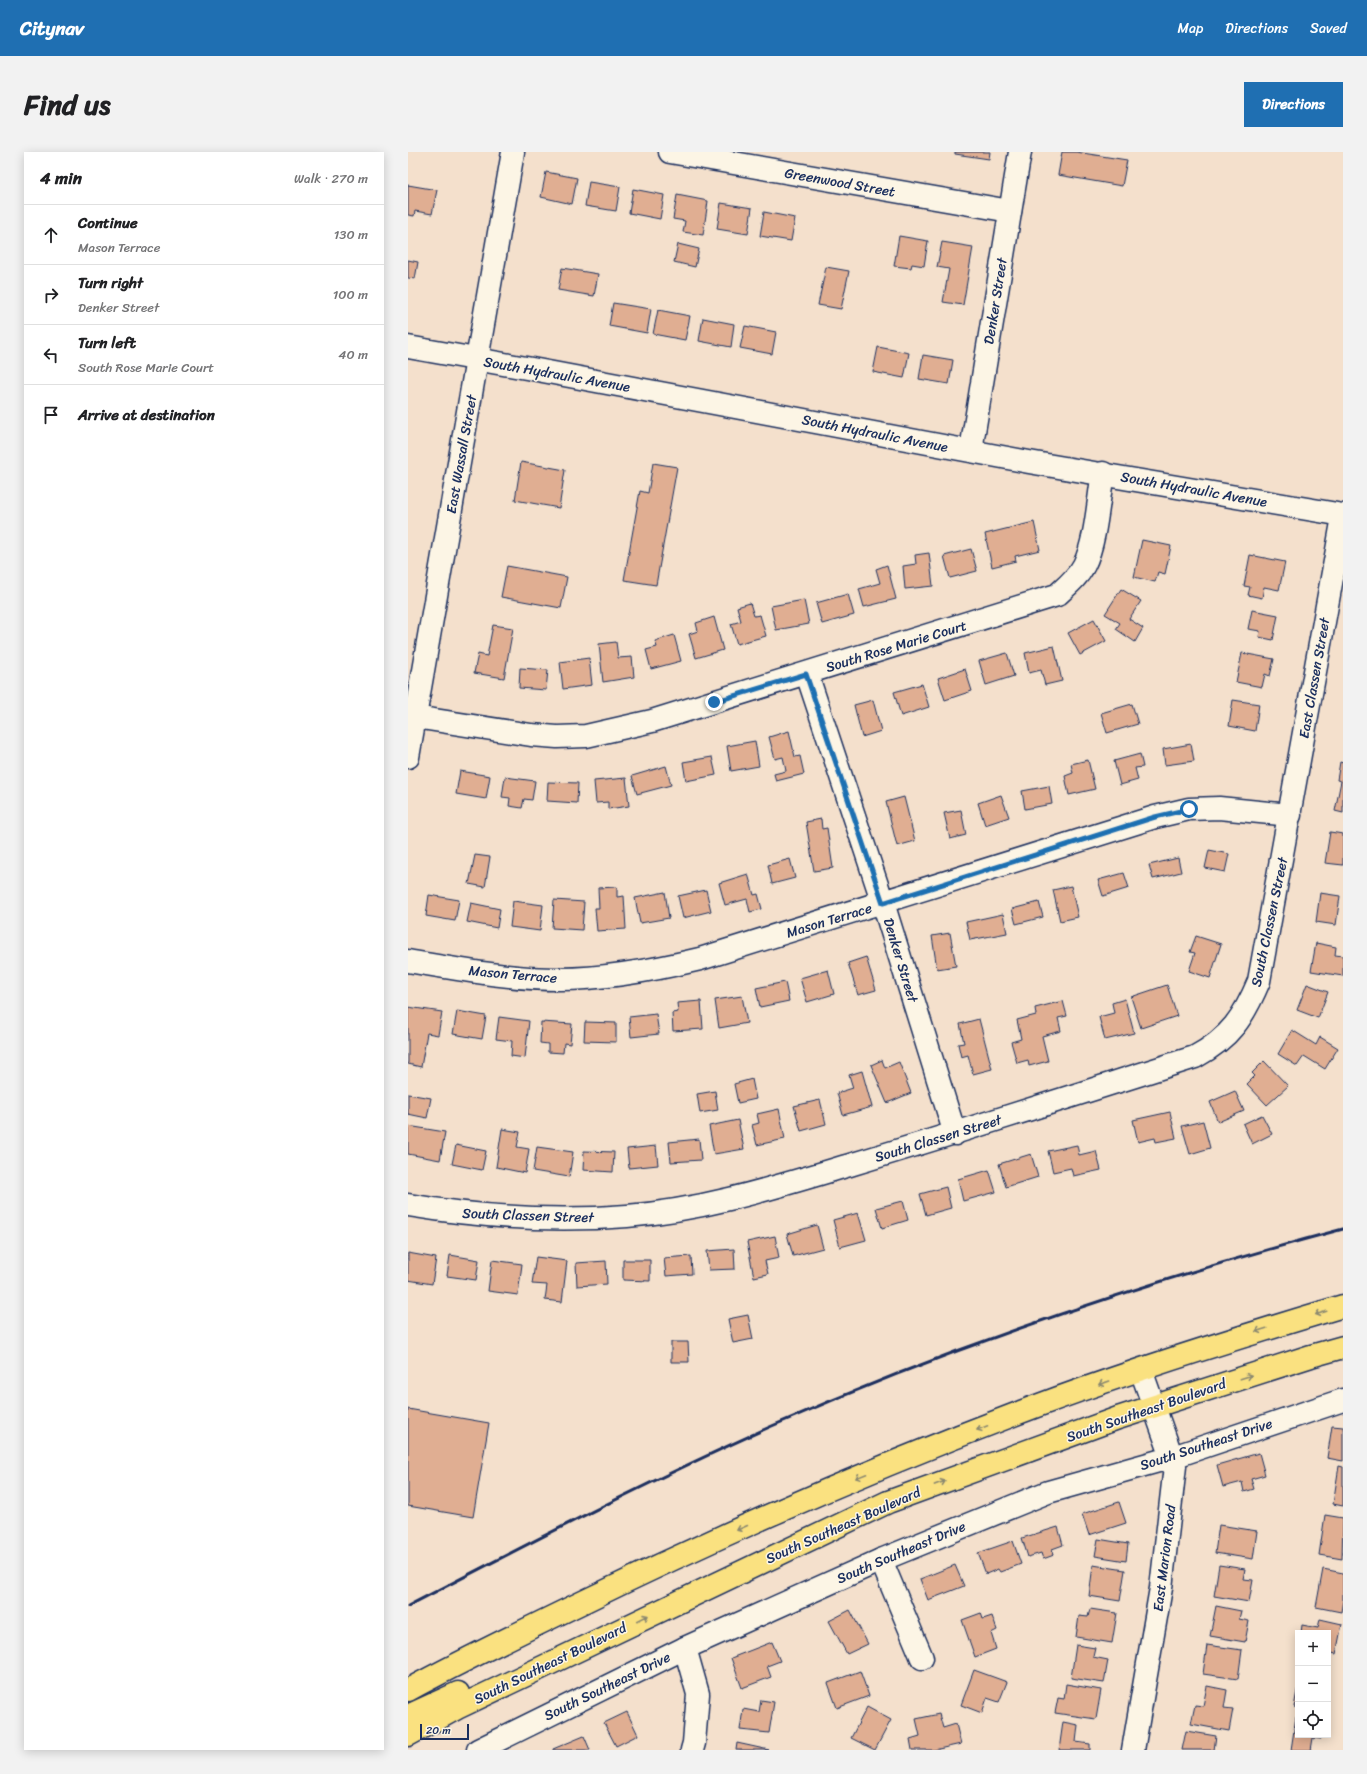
<!DOCTYPE html>
<html lang="en">
<head>
<meta charset="utf-8">
<style>
  :root { --surface:#fff; --page:#f2f2f2; --text:#202124; --muted:#757577; --line:#e0e0e0; --accent:#1f6fb2 }
  body { margin:0; font-family:Sriracha,sans-serif; background:var(--page); color:var(--text) }
  .controls { position:absolute; right:12px; bottom:12px; display:grid; overflow:hidden; border-radius:0px; box-shadow:0 2px 10px #0003 }
  .controls button { width:36px; height:36px; display:grid; place-items:center; padding:0; border:0; border-bottom:1px solid var(--line); background:var(--surface); color:var(--text); font:20px sans-serif }
  .scale { position:absolute; left:12px; bottom:10px; width:49px; box-sizing:border-box; padding-left:4px; border:2px solid #1b2f5e; border-top:0; font-size:11px; line-height:14px; white-space:nowrap; color:#1b2f5e; -webkit-text-stroke:3px #fcf5e5; paint-order:stroke }
  .stop { position:absolute; width:12px; height:12px; margin:-9px; border:3px solid #1f6fb2; border-radius:50%; background:#fff }
  .stop.end { background:#1f6fb2; border-color:#fff; box-shadow:0 1px 4px #0008 }
  .list { margin:0; padding:0; list-style:none }
  h2 { display:flex; justify-content:space-between; align-items:center; height:52px; margin:0; padding:0 16px; font-size:17px }
  h2 small { font-size:13px; font-weight:400; color:var(--muted) }
  .list li { display:grid; grid-template-columns:26px 1fr auto; gap:12px; align-items:center; box-sizing:border-box; height:60px; padding:0 16px; border-top:1px solid var(--line) }
  .list b { display:block; font-size:15px; white-space:nowrap }
  .list p { margin:0; font-size:13px; white-space:nowrap; color:var(--muted) }
  .list em { font-size:13px; font-style:normal; color:var(--muted) }
  .icon { flex:none; width:22px; height:22px; fill:none; stroke:currentColor; stroke-width:2; stroke-linecap:round; stroke-linejoin:round }
  .map { position:relative; flex:none; width:935px; height:1598px; overflow:hidden; border-radius:0px }
  header { display:flex; align-items:center; gap:24px; box-sizing:border-box; height:56px; padding:0 20px; background:var(--accent); color:#fff }
  header strong { font-size:19px }
  nav { display:flex; gap:22px; margin-inline-start:auto; font-size:14px }
  .intro { display:flex; align-items:center; justify-content:space-between; box-sizing:border-box; height:96px; padding:0 24px }
  h1 { margin:0; font-size:28px }
  .button { padding:10px 18px; border-radius:0px; background:var(--accent); color:#fff; font-size:14px; font-weight:700 }
  main { display:flex; gap:24px; padding:0 24px }
  aside { flex:1; background:var(--surface); border-radius:0px; box-shadow:0 2px 10px #0003 }
  .map>svg:first-child { display:block }
  .building { fill:#e0ae92; stroke:#1b2f5e }
  .lines { fill:none; stroke-linecap:round; stroke-linejoin:round }
  .minor-casing { stroke:#1b2f5e; stroke-width:25 }
  .major-casing { stroke:#1b2f5e; stroke-width:25 }
  .minor { stroke:#fcf5e5; stroke-width:22 }
  .major { stroke:#fae180; stroke-width:22 }
  .rail { stroke:#1b2f5e; stroke-width:3 }
  .oneway { stroke:#8a886f }
  .route { stroke:#1f6fb2; stroke-width:5 }
  .labels { text-anchor:middle; stroke-width:3; stroke-linejoin:round; paint-order:stroke }
  .street-label { font-size:14px; fill:#1b2f5e; stroke:#fcf5e5 }
</style>
</head>
<body>
<header>
<strong>Citynav</strong>
<nav><a>Map</a><a>Directions</a><a>Saved</a></nav>
</header>
<div class="intro"><h1>Find us</h1><a class="button">Directions</a></div>
<main>
<aside>
<h2>4 min<small>Walk · 270 m</small></h2>
<ul class="list">
<li><svg class="icon" aria-label="ahead" viewBox="0 0 24 24"><path d="M12 20V5M6 11l6-6 6 6"/></svg><div><b>Continue</b><p>Mason Terrace</p></div><em>130 m</em></li>
<li><svg class="icon" aria-label="right" viewBox="0 0 24 24"><path d="M7 20v-9h11M14 6l5 5-5 5"/></svg><div><b>Turn right</b><p>Denker Street</p></div><em>100 m</em></li>
<li><svg class="icon" aria-label="left" viewBox="0 0 24 24"><path d="M17 20v-9H6M10 6l-5 5 5 5"/></svg><div><b>Turn left</b><p>South Rose Marie Court</p></div><em>40 m</em></li>
<li><svg class="icon" aria-label="arrive" viewBox="0 0 24 24"><path d="M6 21V4h12l-3 4 3 4H6"/></svg><div><b>Arrive at destination</b></div></li>
</ul>
</aside>
<div class="map">
<svg width="935" height="1598" viewBox="0 0 935 1598">
  <rect width="100%" height="100%" fill="#f4e0cc"/>
  <filter id="ink" filterUnits="userSpaceOnUse"><feTurbulence type="fractalNoise" baseFrequency=".025" numOctaves="2"/><feDisplacementMap in="SourceGraphic" scale="8" xChannelSelector="R" yChannelSelector="G"/><feConvolveMatrix kernelMatrix="1 2 1 2 8 2 1 2 1" color-interpolation-filters="sRGB"/></filter>
  <g filter="url(#ink)">
    <!-- building -->
    <g class="building">
      <polygon points="547,0 582,0 581,7 547,2"/>
      <polygon points="654,0 668,0 719,8 714,34 650,23"/>
      <polygon points="138,20 169,26 164,52 133,45"/>
      <polygon points="181,30 212,35 208,59 177,54"/>
      <polygon points="0,33 29,38 24,62 7,59 6,64 0,63"/>
      <polygon points="225,37 256,43 252,67 221,61"/>
      <polygon points="269,43 300,49 295,83 275,80 277,69 265,67"/>
      <polygon points="313,51 344,56 340,82 309,77"/>
      <polygon points="356,60 387,66 383,89 352,84"/>
      <polygon points="491,84 520,89 516,114 504,112 503,116 486,114"/>
      <polygon points="534,90 565,95 555,153 535,150 541,117 529,115"/>
      <polygon points="270,92 291,97 287,115 266,110"/>
      <polygon points="0,108 10,110 7,127 0,126"/>
      <polygon points="418,115 441,119 433,157 410,153"/>
      <polygon points="154,116 190,122 186,144 150,138"/>
      <polygon points="205,151 243,157 239,181 201,174"/>
      <polygon points="250,158 282,164 277,188 245,182"/>
      <polygon points="295,166 326,172 323,195 291,189"/>
      <polygon points="337,174 368,180 364,202 332,196"/>
      <polygon points="470,195 501,201 496,226 465,220"/>
      <polygon points="515,203 545,208 541,232 511,227"/>
      <polygon points="113,310 157,318 151,356 107,348"/>
      <polygon points="245,311 269,315 248,433 216,428 232,339 240,341"/>
      <polygon points="626,370 632,398 607,404 608,409 584,415 577,382"/>
      <polygon points="734,388 763,394 757,422 750,420 747,430 726,425"/>
      <polygon points="563,397 569,419 542,426 536,404"/>
      <polygon points="521,401 525,434 497,437 495,414 508,412 507,403"/>
      <polygon points="842,403 877,410 871,438 856,435 854,446 840,443 842,435 836,434"/>
      <polygon points="479,413 488,447 456,455 451,437 472,431 468,417"/>
      <polygon points="99,414 159,425 153,456 93,445"/>
      <polygon points="713,437 733,449 721,467 735,476 727,490 708,477 712,471 697,462"/>
      <polygon points="440,442 446,463 414,472 408,451"/>
      <polygon points="396,448 401,472 368,478 363,454"/>
      <polygon points="342,451 346,464 352,463 358,484 329,492 323,472 333,469 329,455"/>
      <polygon points="844,458 870,463 865,488 851,485 852,479 840,477"/>
      <polygon points="306,465 315,498 288,506 281,482 290,479 288,471"/>
      <polygon points="686,467 698,489 672,503 660,481"/>
      <polygon points="85,473 105,476 96,526 66,521 70,502 79,504"/>
      <polygon points="266,483 273,509 243,517 238,498 249,495 247,489"/>
      <polygon points="208,490 210,506 224,505 226,525 195,530 191,492"/>
      <polygon points="646,494 654,529 637,533 633,518 621,521 617,501"/>
      <polygon points="599,501 606,524 578,533 571,509"/>
      <polygon points="834,501 866,507 862,524 857,522 854,535 828,530"/>
      <polygon points="181,506 184,533 155,537 152,510"/>
      <polygon points="112,516 140,518 138,538 111,536"/>
      <polygon points="557,517 564,539 537,548 530,526"/>
      <polygon points="514,532 521,555 493,564 486,540"/>
      <polygon points="465,548 473,579 454,585 446,553"/>
      <polygon points="825,548 851,552 847,579 821,574"/>
      <polygon points="724,552 730,572 699,581 693,561"/>
      <polygon points="381,579 387,605 392,604 396,622 368,629 366,622 378,619 375,605 367,607 361,585"/>
      <polygon points="347,589 351,614 323,619 319,594"/>
      <polygon points="783,592 786,609 757,613 755,597"/>
      <polygon points="732,602 735,615 727,616 730,628 712,633 706,609"/>
      <polygon points="304,605 308,623 278,629 275,610"/>
      <polygon points="680,608 687,637 661,643 657,624 665,621 663,612"/>
      <polygon points="932,610 935,611 935,661 927,659 933,629 929,628"/>
      <polygon points="258,614 263,633 229,642 224,624"/>
      <polygon points="52,619 82,624 78,647 48,642"/>
      <polygon points="97,625 127,629 124,648 116,647 114,656 101,654 102,646 94,645"/>
      <polygon points="218,626 221,654 200,657 200,650 188,651 186,629"/>
      <polygon points="140,630 170,631 169,651 139,649"/>
      <polygon points="641,634 644,652 617,657 614,639"/>
      <polygon points="593,643 601,665 577,673 570,651"/>
      <polygon points="496,645 507,689 489,694 478,650"/>
      <polygon points="553,658 558,683 542,687 536,661"/>
      <polygon points="413,667 414,677 419,676 425,716 406,719 398,670"/>
      <polygon points="922,680 935,682 935,713 917,711"/>
      <polygon points="801,698 821,702 817,720 797,716"/>
      <polygon points="67,703 82,705 77,735 61,732"/>
      <polygon points="770,706 773,720 745,727 741,713"/>
      <polygon points="382,707 387,726 364,732 360,713"/>
      <polygon points="716,721 721,736 695,744 690,728"/>
      <polygon points="340,722 346,743 350,742 354,757 342,760 339,747 317,753 311,731"/>
      <polygon points="663,734 670,765 652,769 645,738"/>
      <polygon points="209,735 209,745 216,744 218,777 189,779 187,756 191,756 190,736"/>
      <polygon points="298,738 303,759 275,766 270,744"/>
      <polygon points="257,740 261,766 232,771 227,746"/>
      <polygon points="912,741 932,744 928,773 908,770"/>
      <polygon points="21,743 51,748 47,769 18,764"/>
      <polygon points="146,748 176,750 174,778 144,776"/>
      <polygon points="105,749 135,753 132,779 102,775"/>
      <polygon points="631,750 635,765 608,772 604,757"/>
      <polygon points="63,751 92,757 89,776 59,770"/>
      <polygon points="595,762 599,781 562,788 558,770"/>
      <polygon points="542,781 548,814 529,817 524,784"/>
      <polygon points="788,784 813,792 802,826 781,819 787,801 782,800"/>
      <polygon points="908,791 928,795 927,803 935,804 935,824 903,819"/>
      <polygon points="458,805 468,838 450,843 440,811"/>
      <polygon points="420,818 426,842 399,850 392,826"/>
      <polygon points="377,830 381,849 352,855 348,836"/>
      <polygon points="899,832 920,840 910,866 889,858"/>
      <polygon points="759,833 769,864 733,876 723,845"/>
      <polygon points="334,844 339,871 311,876 307,848"/>
      <polygon points="717,847 726,881 697,888 691,865 706,861 704,851"/>
      <polygon points="293,849 295,877 265,879 264,861 270,860 269,851"/>
      <polygon points="655,849 659,864 650,866 653,879 634,884 640,909 621,914 620,908 609,911 603,890 613,887 609,868 628,863 627,856"/>
      <polygon points="0,855 34,860 30,883 19,881 13,915 0,912"/>
      <polygon points="49,859 78,864 74,887 45,882"/>
      <polygon points="248,862 251,882 223,885 221,865"/>
      <polygon points="91,865 121,869 117,906 103,904 104,889 88,887"/>
      <polygon points="571,867 584,917 565,922 560,903 553,905 550,892 556,891 552,872"/>
      <polygon points="133,870 164,872 162,892 156,891 155,901 140,900 140,892 132,891"/>
      <polygon points="177,870 208,871 208,890 176,889"/>
      <polygon points="884,878 908,893 912,885 930,896 917,917 896,904 889,914 870,902"/>
      <polygon points="474,908 477,916 491,910 503,941 479,951 463,913"/>
      <polygon points="856,909 880,934 859,953 839,932 847,924 844,921"/>
      <polygon points="454,919 464,955 435,963 429,941 445,936 441,923"/>
      <polygon points="344,927 348,947 330,951 326,932"/>
      <polygon points="307,939 310,958 292,961 289,942"/>
      <polygon points="827,939 836,959 810,970 802,950"/>
      <polygon points="0,942 23,946 19,966 0,962"/>
      <polygon points="412,948 418,972 393,979 386,954"/>
      <polygon points="371,957 377,987 349,993 344,973 351,971 349,962"/>
      <polygon points="762,960 768,986 748,990 747,986 730,990 725,968"/>
      <polygon points="854,963 864,982 844,992 835,972"/>
      <polygon points="330,968 336,997 306,1002 301,974"/>
      <polygon points="795,969 802,996 782,1002 774,974"/>
      <polygon points="0,974 37,980 32,1008 0,1002"/>
      <polygon points="94,977 112,980 109,995 121,997 117,1021 88,1015"/>
      <polygon points="291,987 293,1008 263,1010 261,990"/>
      <polygon points="48,993 78,999 74,1018 44,1012"/>
      <polygon points="669,993 671,1003 688,999 693,1018 665,1024 663,1016 645,1020 640,999"/>
      <polygon points="248,994 250,1013 221,1016 219,997"/>
      <polygon points="129,995 165,1000 161,1025 125,1019"/>
      <polygon points="176,999 206,1000 205,1020 175,1018"/>
      <polygon points="623,1002 630,1025 598,1035 591,1012"/>
      <polygon points="581,1018 588,1040 555,1049 550,1027"/>
      <polygon points="538,1035 543,1056 518,1063 512,1042"/>
      <polygon points="495,1049 500,1068 474,1076 468,1056"/>
      <polygon points="450,1061 458,1088 432,1095 425,1068"/>
      <polygon points="409,1073 415,1096 385,1104 379,1082"/>
      <polygon points="367,1084 371,1106 357,1109 360,1122 346,1125 339,1090"/>
      <polygon points="326,1097 327,1117 301,1118 299,1099"/>
      <polygon points="0,1101 28,1106 24,1132 0,1128"/>
      <polygon points="42,1103 71,1108 68,1128 39,1124"/>
      <polygon points="283,1104 284,1122 258,1124 256,1106"/>
      <polygon points="128,1105 159,1109 154,1150 137,1148 139,1133 124,1132"/>
      <polygon points="84,1108 114,1112 110,1143 80,1139"/>
      <polygon points="215,1108 242,1108 242,1129 215,1128"/>
      <polygon points="198,1109 199,1132 169,1134 168,1111"/>
      <polygon points="340,1163 345,1187 325,1191 320,1167"/>
      <polygon points="263,1190 280,1190 281,1210 263,1210"/>
      <polygon points="0,1257 81,1271 65,1365 0,1354"/>
      <polygon points="924,1274 935,1275 935,1309 919,1306"/>
      <polygon points="851,1301 857,1323 843,1327 846,1337 836,1340 834,1330 815,1335 809,1313"/>
      <polygon points="931,1314 935,1315 935,1354 925,1352"/>
      <polygon points="711,1350 718,1371 681,1383 674,1362"/>
      <polygon points="917,1363 935,1366 934,1407 911,1403"/>
      <polygon points="811,1373 849,1379 845,1407 807,1401"/>
      <polygon points="650,1375 655,1393 644,1397 646,1403 635,1407 633,1401 620,1405 614,1386"/>
      <polygon points="690,1387 720,1392 718,1409 687,1404"/>
      <polygon points="605,1389 613,1412 592,1420 590,1417 578,1422 570,1401"/>
      <polygon points="547,1413 556,1434 520,1448 512,1427"/>
      <polygon points="685,1413 717,1418 712,1449 681,1444"/>
      <polygon points="811,1413 837,1417 835,1427 845,1428 841,1450 806,1444"/>
      <polygon points="915,1417 935,1421 935,1448 933,1460 908,1455"/>
      <polygon points="808,1454 833,1459 831,1467 841,1469 837,1490 802,1484"/>
      <polygon points="682,1457 709,1461 704,1491 668,1485 671,1464 680,1465"/>
      <polygon points="442,1458 460,1492 439,1502 421,1469"/>
      <polygon points="573,1461 575,1467 584,1464 589,1478 583,1481 588,1497 567,1505 554,1468"/>
      <polygon points="912,1467 934,1472 928,1502 920,1500 920,1481 893,1481 894,1473 910,1476"/>
      <polygon points="364,1490 372,1509 359,1514 363,1525 334,1536 323,1506"/>
      <polygon points="668,1493 687,1496 685,1505 700,1508 696,1531 663,1526"/>
      <polygon points="799,1493 834,1498 830,1527 795,1522"/>
      <polygon points="566,1518 599,1530 591,1550 579,1546 574,1561 553,1553"/>
      <polygon points="452,1519 461,1544 429,1556 420,1531"/>
      <polygon points="658,1532 693,1538 688,1567 647,1561 650,1546 656,1547"/>
      <polygon points="799,1534 819,1538 816,1556 825,1557 821,1579 783,1572 787,1553 795,1554"/>
      <polygon points="890,1534 890,1556 886,1555"/>
      <polygon points="353,1548 366,1550 361,1581 332,1578 335,1557 351,1560"/>
      <polygon points="459,1555 483,1568 467,1598 443,1586"/>
      <polygon points="219,1560 230,1583 208,1594 196,1571"/>
      <polygon points="531,1562 535,1576 548,1572 553,1592 526,1598 504,1598 502,1587 512,1584 508,1567"/>
      <polygon points="888,1565 890,1565 890,1583 913,1583 913,1587 905,1586 903,1598 883,1598"/>
      <polygon points="655,1570 670,1573 668,1590 682,1592 682,1598 651,1598"/>
      <polygon points="778,1579 808,1584 806,1598 774,1598"/>
      <polygon points="176,1584 182,1598 145,1598 145,1597"/>
      <polygon points="329,1591 361,1598 328,1598"/>
    </g>
    <g class="lines">
      <!-- minor casing -->
      <g class="minor-casing">
        <g id="minor">
          <polyline points="262,0 602,59"/>
          <polyline points="0,195 124,217 621,310 935,363"/>
          <polyline points="563,298 612,0"/>
          <polyline points="399,522 475,751 547,982"/>
          <path d="M7,565L123,583L149,585L178,584L244,569L649,443C659,434 670,425 676,413C688,389 690,349 695,321"/>
          <polyline points="0,605 105,0"/>
          <path d="M0,809C49,817 100,827 151,827C198,827 246,818 292,807L747,665L781,657L811,656L882,663"/>
          <path d="M0,1053C72,1065 146,1070 219,1064C297,1058 371,1034 445,1012C559,978 673,941 787,905C822,886 836,865 851,829L935,365"/>
          <polyline points="473,1408 514,1506"/>
          <polyline points="277,1496 290,1542 286,1591 284,1598"/>
          <polyline points="70,1598 277,1496 473,1408 640,1340 765,1305 935,1248"/>
          <polyline points="725,1598 753,1436 767,1314 733,1218"/>
        </g>
      </g>
      <!-- major casing -->
      <g class="major-casing">
        <g id="major">
          <path d="M0,1538C57,1507 115,1479 173,1451C320,1379 472,1313 626,1255C727,1217 831,1185 935,1154"/>
          <polyline points="0,1564 50,1541"/>
          <polyline points="0,1583 49,1556 480,1350 710,1266 903,1204 935,1195"/>
        </g>
      </g>
      <!-- minor -->
      <use href="#minor" class="minor"/>
      <!-- major -->
      <use href="#major" class="major"/>
      <!-- rail -->
      <path class="rail" d="M0,1454C120,1392 240,1329 364,1274C546,1194 743,1128 935,1077"/>
    </g>
    <!-- one-way arrows -->
    <defs><path id="oneway-shaft" d="M-6 0H5M1.5-3L5.5 0L1.5 3" fill="none" stroke-width="1.6" stroke-linecap="round" stroke-linejoin="round"/></defs>
    <g class="oneway">
      <use href="#oneway-shaft" transform="translate(913 1161) rotate(163)"/>
      <use href="#oneway-shaft" transform="translate(853 1178) rotate(163)"/>
      <use href="#oneway-shaft" transform="translate(838 1225) rotate(-18)"/>
      <use href="#oneway-shaft" transform="translate(696 1231) rotate(161)"/>
      <use href="#oneway-shaft" transform="translate(574 1276) rotate(158)"/>
      <use href="#oneway-shaft" transform="translate(453 1324) rotate(158)"/>
      <use href="#oneway-shaft" transform="translate(532 1331) rotate(-20)"/>
      <use href="#oneway-shaft" transform="translate(334 1376) rotate(156)"/>
      <use href="#oneway-shaft" transform="translate(235 1466) rotate(-26)"/>
    </g>
  </g>
  <g class="lines" filter="url(#ink)">
    <!-- route -->
    <polyline class="route" points="306,550 398,522 475,751 747,665 781,657"/>
  </g>
  <g class="labels">
    <!-- street labels -->
    <g class="street-label">
      <text transform="translate(432 30) rotate(10)" y="5">Greenwood Street</text>
      <text transform="translate(587 149) rotate(-81)" y="5">Denker Street</text>
      <text transform="translate(149 222) rotate(10)" y="5">South Hydraulic Avenue</text>
      <text transform="translate(467 281) rotate(11)" y="5">South Hydraulic Avenue</text>
      <text transform="translate(53 302) rotate(-80)" y="5">East Wassall Street</text>
      <text transform="translate(786 337) rotate(10)" y="5">South Hydraulic Avenue</text>
      <text transform="translate(488 494) rotate(-17)" y="5">South Rose Marie Court</text>
      <text transform="translate(906 526) rotate(-80)" y="5">East Classen Street</text>
      <text transform="translate(421 768) rotate(-17)" y="5">Mason Terrace</text>
      <text transform="translate(861 770) rotate(-78)" y="5">South Classen Street</text>
      <text transform="translate(493 808) rotate(73)" y="5">Denker Street</text>
      <text transform="translate(105 822) rotate(5)" y="5">Mason Terrace</text>
      <text transform="translate(530 986) rotate(-17)" y="5">South Classen Street</text>
      <text transform="translate(120 1063) rotate(2)" y="5">South Classen Street</text>
      <text transform="translate(738 1258) rotate(-19)" y="5">South Southeast Boulevard</text>
      <text transform="translate(798 1292) rotate(-18)" y="5">South Southeast Drive</text>
      <text transform="translate(435 1373) rotate(-24)" y="5">South Southeast Boulevard</text>
      <text transform="translate(493 1400) rotate(-23)" y="5">South Southeast Drive</text>
      <text transform="translate(756 1406) rotate(-83)" y="5">East Marion Road</text>
      <text transform="translate(142 1511) rotate(-26)" y="5">South Southeast Boulevard</text>
      <text transform="translate(199 1534) rotate(-26)" y="5">South Southeast Drive</text>
    </g>
  </g>
</svg>
<div class="controls">
<button>+</button>
<button>−</button>
<button><svg class="icon" aria-label="locate" viewBox="0 0 24 24"><circle cx="12" cy="12" r="6"/><path d="M12 2v4M12 18v4M2 12h4M18 12h4"/></svg></button>
</div>
<div class="scale">20 m</div>
<div class="stop" style="left:781px;top:657px"></div>
<div class="stop end" style="left:306px;top:550px"></div>
</div>
</main>
</body>
</html>
